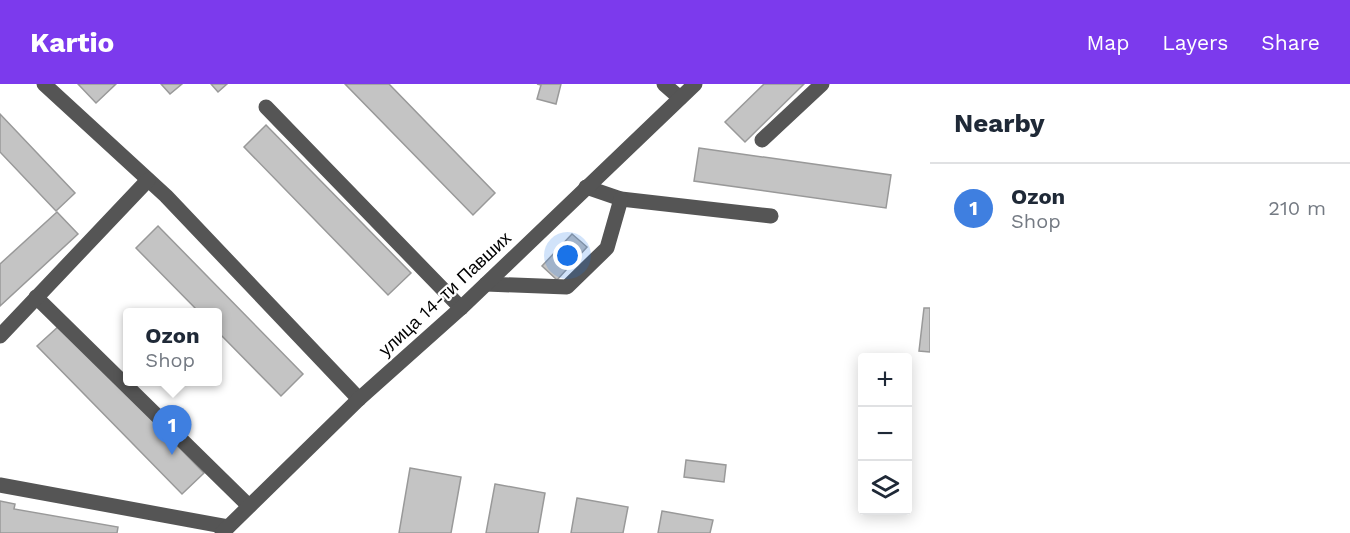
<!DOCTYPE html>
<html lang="en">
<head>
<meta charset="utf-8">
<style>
  :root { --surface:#fff; --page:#f6f6f7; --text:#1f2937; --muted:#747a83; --line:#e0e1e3; --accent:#7c3aed }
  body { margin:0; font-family:"Work Sans",sans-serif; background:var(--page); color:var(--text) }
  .controls { position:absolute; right:18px; bottom:18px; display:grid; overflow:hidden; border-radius:6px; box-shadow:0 3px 15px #0003 }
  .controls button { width:54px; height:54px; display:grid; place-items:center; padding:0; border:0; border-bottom:2px solid var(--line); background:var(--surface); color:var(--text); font:30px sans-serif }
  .you { position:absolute; left:568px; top:172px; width:21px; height:21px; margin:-15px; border:4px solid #fff; border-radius:50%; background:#1a73e8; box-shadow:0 0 0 9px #1a73e833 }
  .badge { display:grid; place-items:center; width:39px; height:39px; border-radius:50%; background:var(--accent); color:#fff; font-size:20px; font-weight:700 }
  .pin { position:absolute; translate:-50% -50px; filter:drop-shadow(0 2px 3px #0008) }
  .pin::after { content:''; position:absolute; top:32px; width:21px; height:18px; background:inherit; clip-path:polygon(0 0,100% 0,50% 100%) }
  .popup { position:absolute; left:123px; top:224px; width:99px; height:78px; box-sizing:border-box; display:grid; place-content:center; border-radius:6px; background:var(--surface); filter:drop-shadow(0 2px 4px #0005); font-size:20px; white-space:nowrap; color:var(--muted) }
  .popup b { font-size:22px; color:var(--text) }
  .popup::after { content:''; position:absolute; left:50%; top:100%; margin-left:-12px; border:12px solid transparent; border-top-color:var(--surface) }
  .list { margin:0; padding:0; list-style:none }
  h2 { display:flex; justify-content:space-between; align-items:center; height:78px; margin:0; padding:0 24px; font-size:26px }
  h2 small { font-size:20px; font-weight:400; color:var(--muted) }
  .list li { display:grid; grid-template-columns:39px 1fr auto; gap:18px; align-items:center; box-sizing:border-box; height:90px; padding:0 24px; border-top:2px solid var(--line) }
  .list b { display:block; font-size:22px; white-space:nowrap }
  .list p { margin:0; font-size:20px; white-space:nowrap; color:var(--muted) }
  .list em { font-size:20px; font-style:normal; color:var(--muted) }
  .icon { flex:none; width:33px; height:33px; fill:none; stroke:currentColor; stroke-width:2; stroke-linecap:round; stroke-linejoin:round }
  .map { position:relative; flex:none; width:930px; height:449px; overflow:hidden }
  header { display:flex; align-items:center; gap:36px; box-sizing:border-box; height:84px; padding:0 30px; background:var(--accent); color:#fff }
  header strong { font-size:28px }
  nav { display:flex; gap:33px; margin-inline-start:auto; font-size:21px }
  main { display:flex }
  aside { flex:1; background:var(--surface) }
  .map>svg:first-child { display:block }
  .building { fill:#c4c4c4; stroke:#999; stroke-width:1.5 }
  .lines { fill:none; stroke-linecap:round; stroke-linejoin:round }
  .minor { stroke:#555; stroke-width:15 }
  .labels { text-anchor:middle; stroke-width:4.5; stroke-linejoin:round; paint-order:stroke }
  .street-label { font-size:18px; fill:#000; stroke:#fff }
</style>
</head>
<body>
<header>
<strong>Kartio</strong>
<nav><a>Map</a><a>Layers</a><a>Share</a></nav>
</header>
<main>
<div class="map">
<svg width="930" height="449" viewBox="0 0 930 449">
  <rect width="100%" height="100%" fill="#fff"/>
  <!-- building -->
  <g class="building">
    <polygon points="78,0 116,0 96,19"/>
    <polygon points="161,0 182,0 170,10"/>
    <polygon points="211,0 227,0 218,8"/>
    <polygon points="345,0 389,0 495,109 473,131"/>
    <polygon points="537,0 561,0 556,20 537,15 541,1"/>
    <polygon points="764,0 804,0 745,58 725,38"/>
    <polygon points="0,30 75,109 56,127 0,68"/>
    <polygon points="266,41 411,189 388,211 244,63"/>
    <polygon points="699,64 891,91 886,124 694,97"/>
    <polygon points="57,128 78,150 0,222 0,180"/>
    <polygon points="158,142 303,290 281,312 217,247 217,228 199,228 136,164"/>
    <polygon points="572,150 587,163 557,196 542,182"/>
    <polygon points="924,224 930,224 930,268 919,267"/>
    <polygon points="60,241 204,389 182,410 37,262"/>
    <polygon points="686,376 726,381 724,398 684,393"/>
    <polygon points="410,384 461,393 451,449 399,449"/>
    <polygon points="495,400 545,409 538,449 486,449"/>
    <polygon points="577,414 628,423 623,449 571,449"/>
    <polygon points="0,417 15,420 14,425 118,443 117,449 0,449"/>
    <polygon points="662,427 713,436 710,449 658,449"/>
  </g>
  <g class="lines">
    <!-- minor -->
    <g class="minor">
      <polyline points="44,0 166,112 359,315"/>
      <polyline points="664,0 680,14"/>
      <polyline points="266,23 461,224"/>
      <polyline points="762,56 822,0"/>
      <polyline points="586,103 621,115 771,132"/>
      <polyline points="486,200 567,203 607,164 621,115"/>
      <polyline points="36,213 249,422"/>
      <polyline points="0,252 148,96"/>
      <polyline points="0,401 228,443"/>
      <polyline points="222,449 359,315 461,224 695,0"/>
    </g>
  </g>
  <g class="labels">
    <!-- street labels -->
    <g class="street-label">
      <text transform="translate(445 210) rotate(-43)" y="6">улица 14-ти Павших</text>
    </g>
  </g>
</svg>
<div class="controls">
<button>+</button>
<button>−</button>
<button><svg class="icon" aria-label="layers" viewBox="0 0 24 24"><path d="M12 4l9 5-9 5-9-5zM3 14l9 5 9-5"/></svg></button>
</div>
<div class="you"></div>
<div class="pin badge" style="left:172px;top:371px;background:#3f7fe0">1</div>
<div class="popup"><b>Ozon</b>Shop</div>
</div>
<aside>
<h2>Nearby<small></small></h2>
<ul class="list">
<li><span class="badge" style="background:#3f7fe0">1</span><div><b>Ozon</b><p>Shop</p></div><em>210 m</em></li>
</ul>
</aside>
</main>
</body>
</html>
